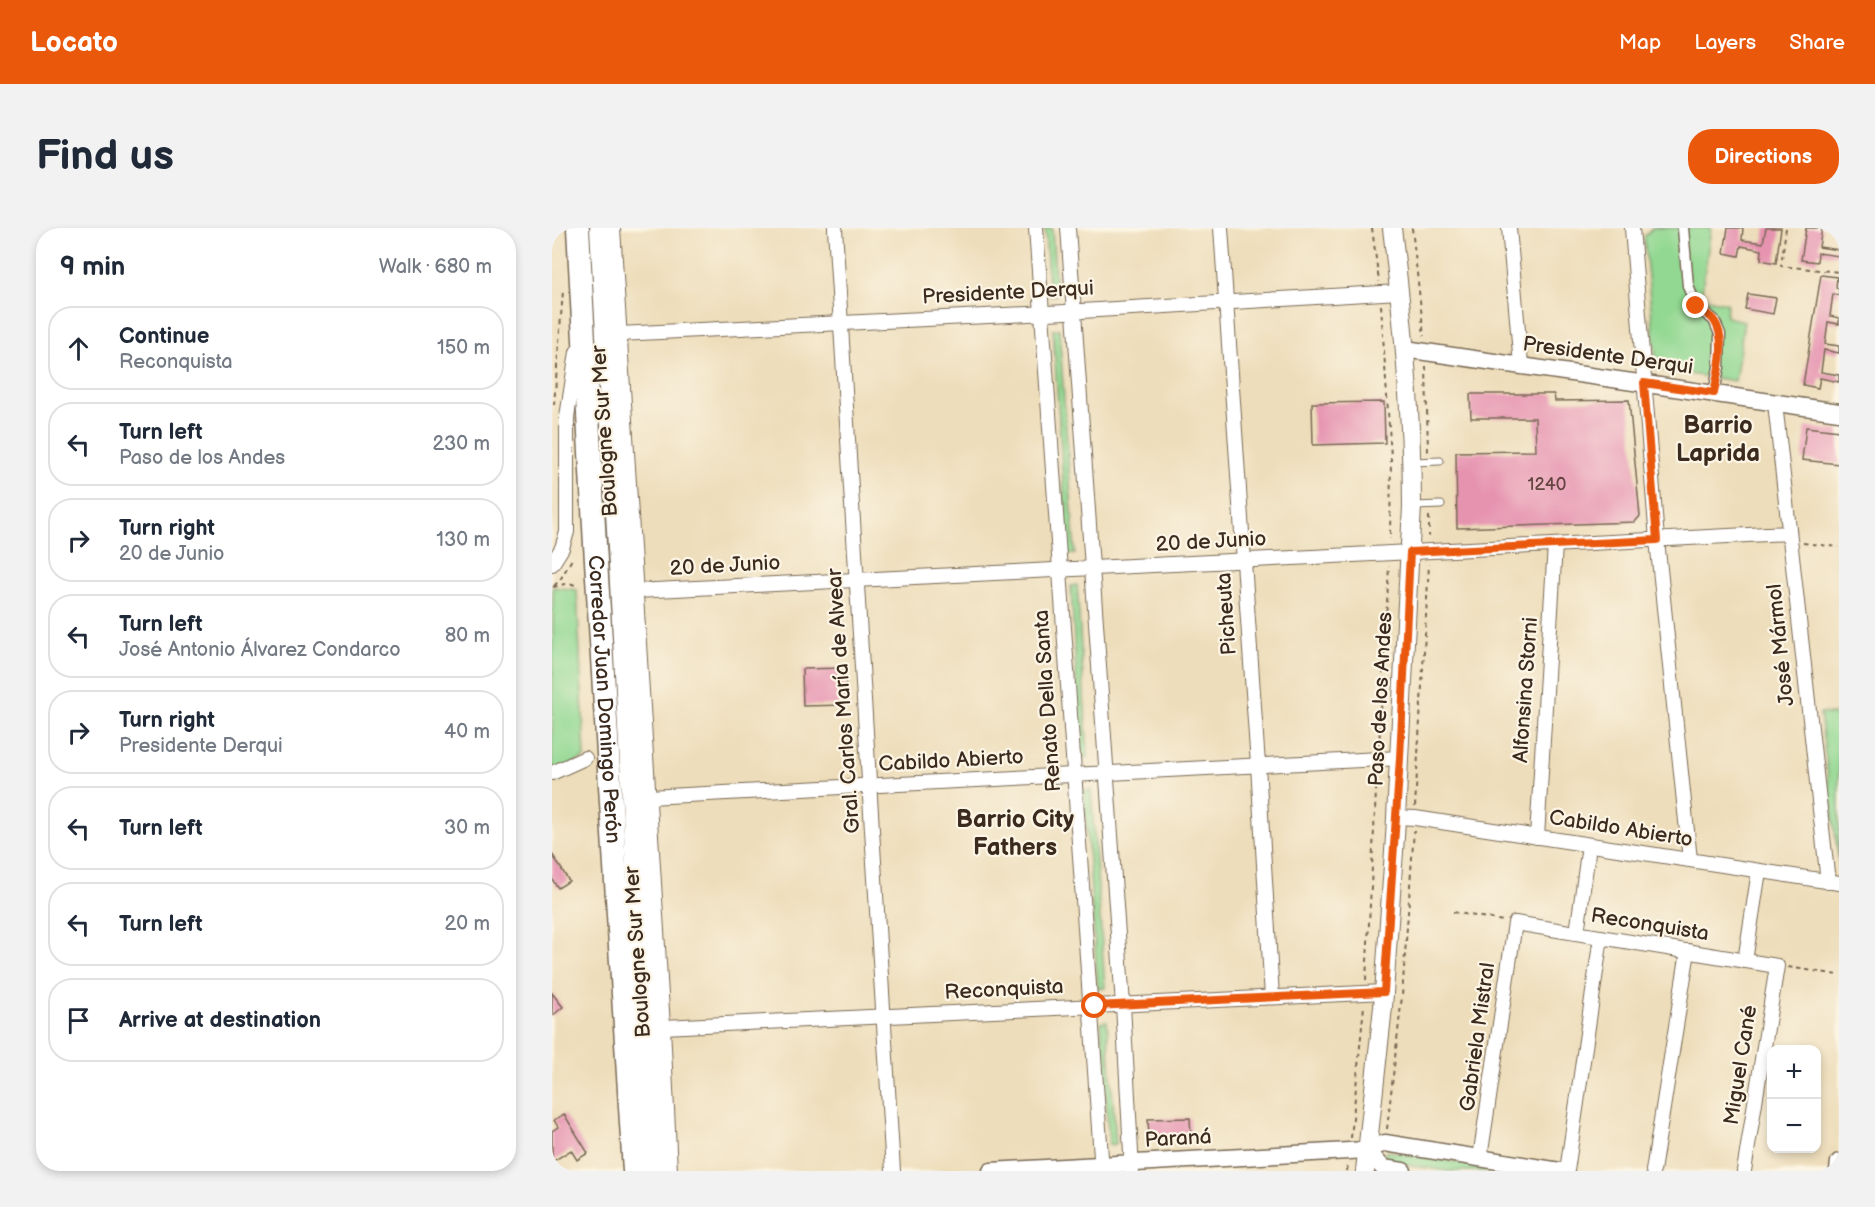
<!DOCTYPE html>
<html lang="en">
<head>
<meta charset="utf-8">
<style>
  :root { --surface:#fff; --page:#f2f2f3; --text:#1f2937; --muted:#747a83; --line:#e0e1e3; --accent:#ea580c }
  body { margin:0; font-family:"Balsamiq Sans",sans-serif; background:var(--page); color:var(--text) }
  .controls { position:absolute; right:18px; bottom:18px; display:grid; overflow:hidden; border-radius:12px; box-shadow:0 3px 9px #0003 }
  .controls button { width:54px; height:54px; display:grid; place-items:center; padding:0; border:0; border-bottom:2px solid var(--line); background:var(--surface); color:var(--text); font:30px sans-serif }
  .stop { position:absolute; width:18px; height:18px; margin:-14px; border:4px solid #ea580c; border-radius:50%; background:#fff }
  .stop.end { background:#ea580c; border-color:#fff; box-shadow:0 2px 6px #0008 }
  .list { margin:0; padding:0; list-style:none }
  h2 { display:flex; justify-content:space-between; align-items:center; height:78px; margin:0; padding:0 24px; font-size:26px }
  h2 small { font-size:20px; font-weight:400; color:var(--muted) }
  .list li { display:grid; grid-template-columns:39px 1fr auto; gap:18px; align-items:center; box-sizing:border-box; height:84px; margin:0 12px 12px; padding:0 12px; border:2px solid var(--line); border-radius:24px }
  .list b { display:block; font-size:22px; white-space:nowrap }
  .list p { margin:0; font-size:20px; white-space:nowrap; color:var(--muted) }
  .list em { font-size:20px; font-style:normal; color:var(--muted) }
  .icon { flex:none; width:33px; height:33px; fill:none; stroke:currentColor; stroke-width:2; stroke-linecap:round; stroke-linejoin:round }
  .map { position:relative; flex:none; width:1287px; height:943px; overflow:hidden; border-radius:24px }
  header { display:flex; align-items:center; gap:36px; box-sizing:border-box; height:84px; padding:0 30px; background:var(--accent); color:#fff }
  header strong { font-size:28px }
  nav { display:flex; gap:33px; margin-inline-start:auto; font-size:21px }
  .intro { display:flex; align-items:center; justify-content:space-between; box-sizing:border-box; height:144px; padding:0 36px }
  h1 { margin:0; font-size:42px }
  .button { padding:15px 27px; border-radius:24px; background:var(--accent); color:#fff; font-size:21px; font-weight:700 }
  main { display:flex; gap:36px; padding:0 36px }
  aside { flex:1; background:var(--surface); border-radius:24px; box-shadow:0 3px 9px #0003 }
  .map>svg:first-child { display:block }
  .green { fill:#92d892; stroke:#668158; stroke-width:1.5 }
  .building { fill:#e693b0 }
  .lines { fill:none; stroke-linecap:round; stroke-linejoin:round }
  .service-casing { stroke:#796955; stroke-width:9 }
  .pedestrian-casing { stroke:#796955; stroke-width:13 }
  .minor-casing { stroke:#796955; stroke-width:16 }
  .tertiary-casing { stroke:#796955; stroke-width:19 }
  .secondary-casing { stroke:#796955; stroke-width:20 }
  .trunk-casing { stroke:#796955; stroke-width:25 }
  .path { stroke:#796955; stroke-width:2; stroke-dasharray:4.5 4.5; stroke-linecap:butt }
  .service { stroke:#fff; stroke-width:7 }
  .pedestrian { stroke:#fff; stroke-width:10 }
  .minor { stroke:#fff; stroke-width:14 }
  .tertiary { stroke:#fff; stroke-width:16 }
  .secondary { stroke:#fff; stroke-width:18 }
  .trunk { stroke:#fff; stroke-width:22 }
  .route { stroke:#ea580c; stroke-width:8 }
  .labels { text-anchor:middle; stroke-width:4.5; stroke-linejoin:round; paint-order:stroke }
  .number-label { font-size:18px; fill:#664442 }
  .street-label { font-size:21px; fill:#3b2a1e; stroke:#fcf5e5 }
  .quarter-label { font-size:24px; font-weight:bold; fill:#3b2a1e; stroke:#fcf5e5 }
</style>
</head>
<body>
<header>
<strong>Locato</strong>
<nav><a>Map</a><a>Layers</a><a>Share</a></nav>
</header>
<div class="intro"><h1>Find us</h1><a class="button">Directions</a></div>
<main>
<aside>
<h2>9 min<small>Walk · 680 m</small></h2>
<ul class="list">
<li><svg class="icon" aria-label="ahead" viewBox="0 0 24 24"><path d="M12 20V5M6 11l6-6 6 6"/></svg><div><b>Continue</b><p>Reconquista</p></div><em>150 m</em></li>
<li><svg class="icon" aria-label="left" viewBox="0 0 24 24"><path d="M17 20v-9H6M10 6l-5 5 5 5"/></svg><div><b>Turn left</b><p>Paso de los Andes</p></div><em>230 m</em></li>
<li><svg class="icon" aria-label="right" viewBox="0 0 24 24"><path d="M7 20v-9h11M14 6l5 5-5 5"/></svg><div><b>Turn right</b><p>20 de Junio</p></div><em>130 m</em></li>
<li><svg class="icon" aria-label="left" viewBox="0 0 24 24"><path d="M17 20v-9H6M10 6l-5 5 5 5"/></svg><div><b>Turn left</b><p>José Antonio Álvarez Condarco</p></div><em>80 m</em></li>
<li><svg class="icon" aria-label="right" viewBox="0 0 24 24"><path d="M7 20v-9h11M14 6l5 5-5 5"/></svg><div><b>Turn right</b><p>Presidente Derqui</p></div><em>40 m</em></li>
<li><svg class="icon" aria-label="left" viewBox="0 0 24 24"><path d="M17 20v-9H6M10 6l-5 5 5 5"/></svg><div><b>Turn left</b></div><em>30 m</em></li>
<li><svg class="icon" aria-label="left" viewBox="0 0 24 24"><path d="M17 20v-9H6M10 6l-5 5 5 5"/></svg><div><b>Turn left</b></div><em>20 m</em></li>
<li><svg class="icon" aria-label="arrive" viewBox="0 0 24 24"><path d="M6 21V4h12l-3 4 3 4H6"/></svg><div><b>Arrive at destination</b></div></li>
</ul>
</aside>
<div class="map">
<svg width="1287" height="943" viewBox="0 0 1287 943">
  <rect width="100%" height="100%" fill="#fcf5e5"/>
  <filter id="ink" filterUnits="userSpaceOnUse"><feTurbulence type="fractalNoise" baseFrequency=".0167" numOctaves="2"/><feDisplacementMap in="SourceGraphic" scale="12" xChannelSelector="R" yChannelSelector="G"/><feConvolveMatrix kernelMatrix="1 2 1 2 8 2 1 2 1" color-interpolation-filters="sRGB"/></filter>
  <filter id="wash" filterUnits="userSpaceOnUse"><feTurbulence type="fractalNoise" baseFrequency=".008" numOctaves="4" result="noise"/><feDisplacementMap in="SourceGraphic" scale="24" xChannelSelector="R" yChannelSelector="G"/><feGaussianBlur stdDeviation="1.35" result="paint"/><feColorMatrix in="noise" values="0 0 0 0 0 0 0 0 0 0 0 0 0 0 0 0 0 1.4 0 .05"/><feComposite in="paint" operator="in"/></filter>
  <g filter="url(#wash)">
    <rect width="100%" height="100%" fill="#edddba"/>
    <!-- green -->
    <g class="green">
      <polygon points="493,0 500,0 504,67 497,67"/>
      <polygon points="1101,0 1159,0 1149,70 1175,75 1174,89 1192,93 1183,153 1105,141 1092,9"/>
      <polygon points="507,101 523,326 516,326 501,102"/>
      <polygon points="525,357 536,529 529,529 519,358"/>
      <polygon points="1,359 25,362 33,530 0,545"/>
      <polygon points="1268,485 1287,487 1287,636"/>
      <polygon points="539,562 553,760 546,761 532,563"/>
      <polygon points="555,793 564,916 557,917 549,794"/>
      <polygon points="835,923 948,941 949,943 895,943 835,934 831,929"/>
    </g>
    <g id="blocks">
      <!-- building -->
      <g class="building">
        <polygon points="1176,0 1191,0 1190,12 1211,15 1214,0 1229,0 1224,35 1209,32 1210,22 1189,18 1187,28 1172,25"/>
        <polygon points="1254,0 1270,0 1267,19 1287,22 1287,28 1266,25 1265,34 1249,32"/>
        <polygon points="1269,47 1285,49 1284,60 1287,61 1287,67 1281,66 1278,88 1287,90 1287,96 1276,94 1273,116 1287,118 1287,125 1272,122 1269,144 1287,147 1287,154 1268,150 1266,160 1251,157"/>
        <polygon points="1196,66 1224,70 1221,86 1193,81"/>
        <polygon points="918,166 1002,166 1003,173 1077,172 1088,288 1083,294 905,300 904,224 984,223 983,190 919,190"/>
        <polygon points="832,174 833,215 761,217 760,175"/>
        <polygon points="1254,199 1287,203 1287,236 1250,232"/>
        <polygon points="293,440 294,477 251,478 250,441"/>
        <polygon points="0,626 17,653 6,660 0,651"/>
        <polygon points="0,765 11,779 0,788"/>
        <polygon points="12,886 36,925 25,932 19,922 0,934 0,903 6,899 2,892"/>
        <polygon points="638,890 639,909 597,910 596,891"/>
      </g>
    </g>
  </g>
  <g filter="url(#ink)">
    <use href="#blocks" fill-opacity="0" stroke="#796955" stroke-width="1.5"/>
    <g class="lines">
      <!-- service casing -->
      <g class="service-casing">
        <g id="service">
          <polyline points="860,234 888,233"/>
          <polyline points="862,278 889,277"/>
        </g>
      </g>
      <!-- pedestrian casing -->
      <g class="pedestrian-casing">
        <polyline id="pedestrian" points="1131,0 1136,58 1144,78 1162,92 1168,106 1167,139 1162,165"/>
      </g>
      <!-- minor casing -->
      <g class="minor-casing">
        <g id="minor">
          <polyline points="61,0 111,799 118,943"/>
          <polyline points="283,0 341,943"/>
          <polyline points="484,0 550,943"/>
          <polyline points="516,0 571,777 580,943"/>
          <polyline points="669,0 706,537 720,769"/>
          <polyline points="957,0 969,137"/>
          <polyline points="1080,0 1105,312 1138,632"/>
          <polyline points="67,106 496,85 847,64"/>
          <polyline points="1223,175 1276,654"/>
          <polyline points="0,336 10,320 15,304 15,189 25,124"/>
          <polyline points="83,363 1237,305"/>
          <polyline points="0,545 33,530"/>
          <polyline points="96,569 848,530"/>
          <polyline points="844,589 863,590 1287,655"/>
          <polyline points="985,609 1003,317"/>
          <polyline points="1025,705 1037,617"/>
          <polyline points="1193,733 1207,643"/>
          <polyline points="111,799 832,764"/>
          <polyline points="928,930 963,695 1225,738 1192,943"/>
          <polyline points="1015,943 1049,709"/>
          <polyline points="1101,943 1136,723"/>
        </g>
      </g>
      <!-- tertiary casing -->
      <g class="tertiary-casing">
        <g id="tertiary">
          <polyline points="853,121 1287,184"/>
          <polyline points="815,922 831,940 851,943"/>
          <polyline points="439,943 815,922 833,915 1008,943"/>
          <polyline points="1286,943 1287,934"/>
        </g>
      </g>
      <!-- secondary casing -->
      <g class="secondary-casing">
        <path id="secondary" d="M813,943L831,779L843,609L860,278C860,185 851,93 840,0"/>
      </g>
      <!-- trunk casing -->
      <g class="trunk-casing">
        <g id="trunk">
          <path id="s1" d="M26,0L43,317L82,943"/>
          <polyline points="49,0 102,943"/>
        </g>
      </g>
      <!-- path -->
      <g class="path">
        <polyline points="820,0 827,54"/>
        <polyline points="860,0 872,108"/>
        <polyline points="1234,0 1229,38 1287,44"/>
        <polyline points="829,77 839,229 838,311"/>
        <polyline points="874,138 876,225"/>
        <polyline points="2,177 11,63"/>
        <polyline points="877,288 877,309"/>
        <polyline points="1251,315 1287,319"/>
        <polyline points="2,358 8,352 20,331"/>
        <polyline points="1,359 17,355 27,358"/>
        <polyline points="827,518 837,338"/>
        <polyline points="863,579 877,336"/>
        <polyline points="901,684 951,693"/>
        <polyline points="1236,739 1287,747"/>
        <polyline points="814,752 825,545"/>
        <polyline points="835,901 850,768 862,602"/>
        <polyline points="799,910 812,778"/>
        <polyline points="795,943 796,936"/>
      </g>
      <!-- service -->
      <use href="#service" class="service"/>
      <!-- pedestrian -->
      <use href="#pedestrian" class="pedestrian"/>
      <!-- minor -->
      <use href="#minor" class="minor"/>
      <!-- tertiary -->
      <use href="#tertiary" class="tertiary"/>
      <!-- secondary -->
      <use href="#secondary" class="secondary"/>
      <!-- trunk -->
      <use href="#trunk" class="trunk"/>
    </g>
  </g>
  <g class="lines" filter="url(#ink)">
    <!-- route -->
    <path class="route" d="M543,778L832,764L848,530L858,324L1105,312L1092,155L1162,165C1166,144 1175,113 1163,94C1159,87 1150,83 1144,78"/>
  </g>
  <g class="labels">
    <!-- number labels -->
    <g class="number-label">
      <text x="995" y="262">1240</text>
    </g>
    <!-- street labels -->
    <g class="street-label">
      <text transform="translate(456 64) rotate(-3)" y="7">Presidente Derqui</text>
      <text transform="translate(1056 127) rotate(8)" y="7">Presidente Derqui</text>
      <text transform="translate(52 203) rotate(-94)" y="7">Boulogne Sur Mer</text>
      <text transform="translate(659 313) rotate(-3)" y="7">20 de Junio</text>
      <text transform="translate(173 337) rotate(-3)" y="7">20 de Junio</text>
      <text transform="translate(674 386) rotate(-94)" y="7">Picheuta</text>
      <text transform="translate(1228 417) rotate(-96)" y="7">José Mármol</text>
      <text transform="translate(973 462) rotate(-86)" y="7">Alfonsina Storni</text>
      <text transform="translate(828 471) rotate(-87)" y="7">Paso de los Andes</text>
      <text dy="7" stroke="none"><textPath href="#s1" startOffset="472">Corredor Juan Domingo Perón</textPath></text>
      <text transform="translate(291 473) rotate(-94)" y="7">Gral. Carlos María de Alvear</text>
      <text transform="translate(495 473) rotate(-94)" y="7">Renato Della Santa</text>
      <text transform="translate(399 532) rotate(-3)" y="7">Cabildo Abierto</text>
      <text transform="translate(1069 600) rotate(9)" y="7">Cabildo Abierto</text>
      <text transform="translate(1098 696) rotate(9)" y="7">Reconquista</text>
      <text transform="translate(85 724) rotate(-94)" y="7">Boulogne Sur Mer</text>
      <text transform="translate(452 761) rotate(-3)" y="7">Reconquista</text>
      <text transform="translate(925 809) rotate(-82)" y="7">Gabriela Mistral</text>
      <text transform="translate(1188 837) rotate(-81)" y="7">Miguel Cané</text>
      <text transform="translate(626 910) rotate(-3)" y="7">Paraná</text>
    </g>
    <!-- quarter labels -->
    <g class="quarter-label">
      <text x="1166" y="205">Barrio<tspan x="1166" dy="28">Laprida</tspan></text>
      <text x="463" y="599">Barrio City<tspan x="463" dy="28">Fathers</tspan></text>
    </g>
  </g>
</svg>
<div class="controls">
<button>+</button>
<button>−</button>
</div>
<div class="stop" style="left:543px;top:778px"></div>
<div class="stop end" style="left:1144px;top:78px"></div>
</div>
</main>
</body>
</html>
